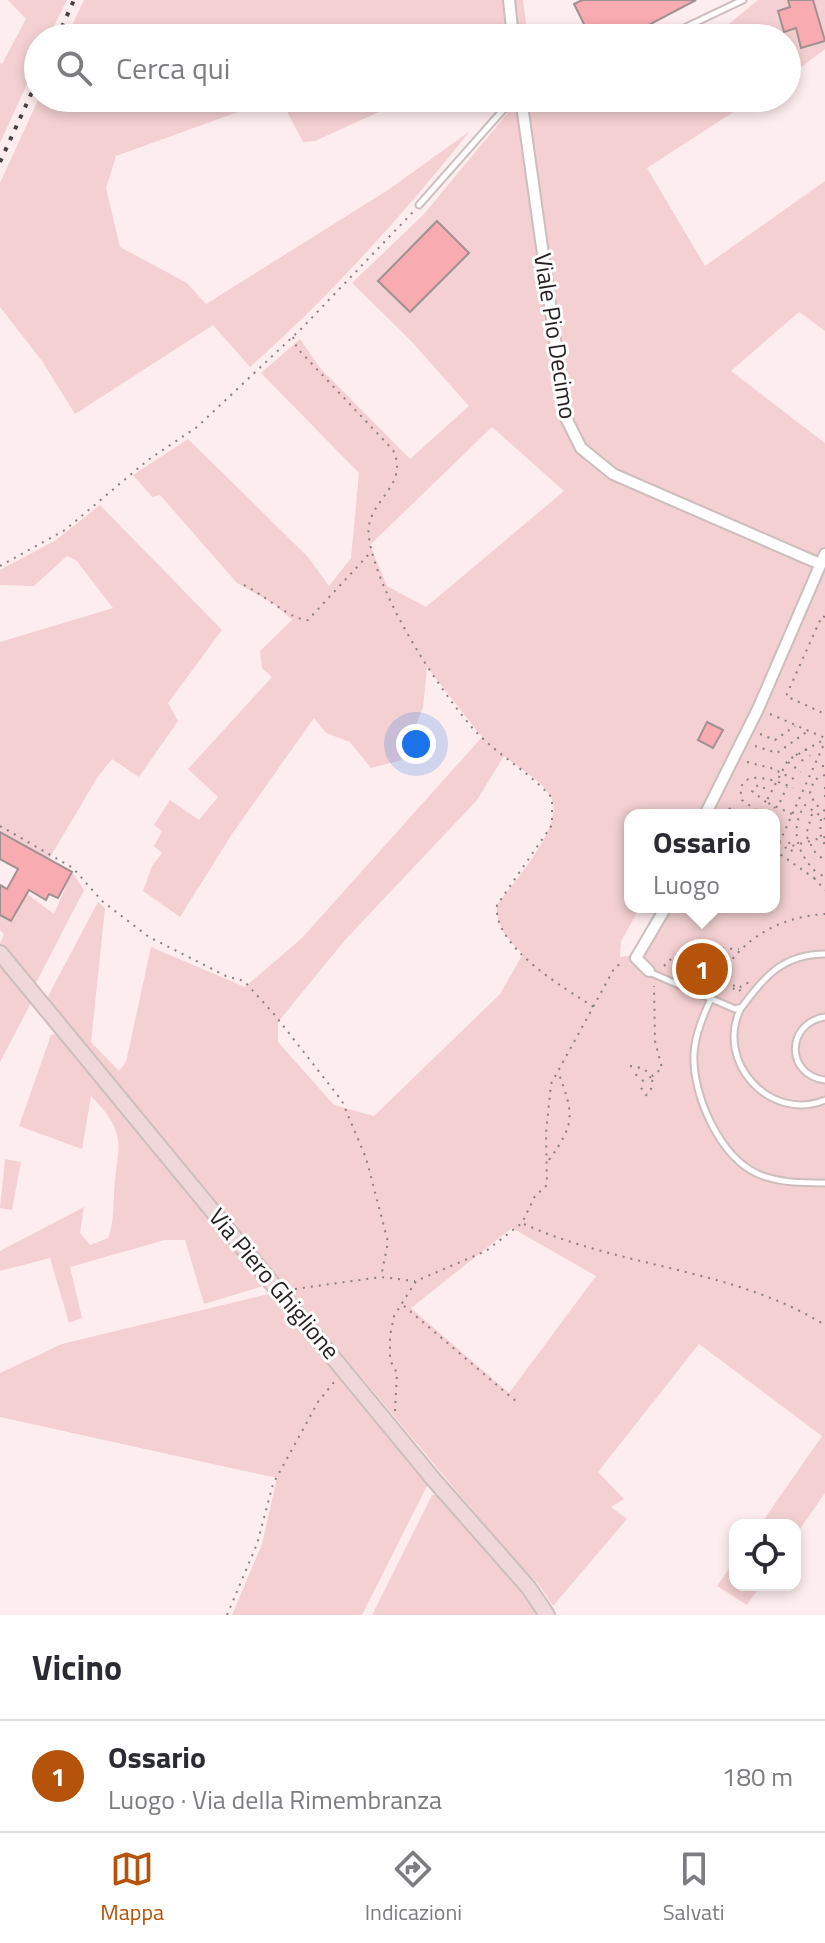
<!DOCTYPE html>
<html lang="it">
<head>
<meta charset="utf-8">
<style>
  :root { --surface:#fff; --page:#f2f2f3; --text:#2b2b33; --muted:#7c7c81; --line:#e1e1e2; --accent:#b45309 }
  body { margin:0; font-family:"Titillium Web",sans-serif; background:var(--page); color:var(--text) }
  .controls { position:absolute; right:24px; bottom:24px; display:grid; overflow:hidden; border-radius:16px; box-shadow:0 4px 12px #0003 }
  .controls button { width:72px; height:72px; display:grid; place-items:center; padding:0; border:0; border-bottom:2px solid var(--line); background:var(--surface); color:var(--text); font:40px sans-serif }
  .you { position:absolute; left:416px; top:744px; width:28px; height:28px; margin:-20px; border:6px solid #fff; border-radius:50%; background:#1a73e8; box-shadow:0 0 0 12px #1a73e833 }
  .badge { display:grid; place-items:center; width:52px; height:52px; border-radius:50%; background:var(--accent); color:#fff; font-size:26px; font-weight:700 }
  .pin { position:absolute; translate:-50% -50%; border:4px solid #fff; box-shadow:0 2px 8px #0006 }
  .popup { position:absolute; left:624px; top:809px; width:156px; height:104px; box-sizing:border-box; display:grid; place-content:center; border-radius:16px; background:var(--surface); filter:drop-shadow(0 2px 6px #0005); font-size:26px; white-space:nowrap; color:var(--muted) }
  .popup b { font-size:30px; color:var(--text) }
  .popup::after { content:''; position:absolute; left:50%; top:100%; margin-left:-16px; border:16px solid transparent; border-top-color:var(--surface) }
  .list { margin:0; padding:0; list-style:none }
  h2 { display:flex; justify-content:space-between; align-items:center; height:104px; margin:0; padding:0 32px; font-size:34px }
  h2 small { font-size:26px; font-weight:400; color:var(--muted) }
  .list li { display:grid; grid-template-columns:52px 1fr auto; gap:24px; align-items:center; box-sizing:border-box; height:112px; padding:0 32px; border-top:2px solid var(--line) }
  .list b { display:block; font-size:30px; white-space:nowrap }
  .list p { margin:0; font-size:26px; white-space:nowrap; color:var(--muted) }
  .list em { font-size:26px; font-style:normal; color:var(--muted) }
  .icon { flex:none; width:44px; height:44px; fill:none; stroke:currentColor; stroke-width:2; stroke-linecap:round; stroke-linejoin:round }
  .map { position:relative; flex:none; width:825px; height:1615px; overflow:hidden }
  .search { position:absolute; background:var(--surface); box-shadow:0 4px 12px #0003; left:24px; right:24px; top:24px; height:88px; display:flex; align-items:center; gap:20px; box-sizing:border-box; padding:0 28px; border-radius:44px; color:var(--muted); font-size:30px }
  .sheet { height:216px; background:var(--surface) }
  nav { display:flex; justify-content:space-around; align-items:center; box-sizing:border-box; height:112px; border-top:2px solid var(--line); background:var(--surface); font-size:22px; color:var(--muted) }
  nav a { display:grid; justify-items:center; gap:4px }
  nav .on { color:var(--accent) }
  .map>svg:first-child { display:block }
  .green { fill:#f4d0d2; fill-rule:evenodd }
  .building { fill:#f8abb0; stroke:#a09192; stroke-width:2 }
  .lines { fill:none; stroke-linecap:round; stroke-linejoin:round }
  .lane-casing { stroke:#cdbdbd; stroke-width:9 }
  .street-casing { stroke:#cdbdbd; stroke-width:14 }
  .secondary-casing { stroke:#cdbdbd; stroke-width:18 }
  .path { stroke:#897e7f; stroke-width:2; stroke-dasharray:2 6; stroke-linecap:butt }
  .lane { stroke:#fff; stroke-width:5 }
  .street { stroke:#fff; stroke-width:10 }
  .secondary { stroke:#f0d8da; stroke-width:14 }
  .rail { stroke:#494243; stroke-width:4; stroke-dasharray:4 8; stroke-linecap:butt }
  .labels { text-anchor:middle; stroke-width:6; stroke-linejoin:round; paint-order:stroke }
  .street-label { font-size:24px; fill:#241e1f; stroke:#fff }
</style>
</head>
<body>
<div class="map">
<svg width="825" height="1615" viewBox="0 0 825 1615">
  <rect width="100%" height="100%" fill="#feedee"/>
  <!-- green -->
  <g class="green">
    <polygon points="8,0 67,0 48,38 38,38 38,60 0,143 0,63 2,64 26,19"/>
    <polygon points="84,0 523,0 528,38 66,38"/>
    <polygon points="758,0 825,0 825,49 787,78 787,38 701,38 719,32"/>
    <path d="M39,98H277L116,156L106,188L120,247L187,283L206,304L388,190L470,131C402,216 331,295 250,367L213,325L75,414L42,361L0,307V183Z"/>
    <polygon points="280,98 410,98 315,141 303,142"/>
    <path d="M520,98H755L647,168L705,266L825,181V331L799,312L731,371L825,443V1493L795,1536V1525H760L822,1436L699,1344L598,1472L624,1499L611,1507L627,1519L553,1606L538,1583L516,1562L46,1000L98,902L105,908L91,1042L119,1071L126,1062L151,947L245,987L302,938L482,737L427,667L423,707L402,760L371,768L350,742L326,733L314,718L232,834L180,917L143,891L152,866L162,853L154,846L162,831L154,825L170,800L199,820L218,797L188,769L272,677L262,668L260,651L292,620L274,604L237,583L160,495L152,497L133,475L188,439L308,557L329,586L351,558L359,473L261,373L300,339L320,368L410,459L469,406L411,341L352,283L424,214ZM492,427L564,491L426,607L387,586L370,545ZM504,756C519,768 542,781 551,797C565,826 514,882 497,905C495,926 508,940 523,954L500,994L374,1116L334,1105L278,1042V1022L345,940L477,800ZM630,815H774V907H630ZM637,913L662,914L637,955L620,957L621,941ZM512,1228L596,1276L509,1393L411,1308Z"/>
    <polygon points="100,505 222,630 168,703 178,721 139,777 112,759 97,778 49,859 0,832 0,642 113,608 76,560 67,556 34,586 0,585 0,570 56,540"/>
    <polygon points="72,872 84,890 35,985 0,943 4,934 0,930 0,915 11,921 27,894 54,914"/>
    <polygon points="0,962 32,1001 0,1062"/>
    <path d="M60,1032L270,1284L204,1304L185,1240H165L70,1267L82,1318L69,1323L50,1258L0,1271V1251L84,1207L80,1233L90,1245L108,1238C114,1222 113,1211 114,1195C116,1146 131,1137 91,1096L82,1149L19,1126L51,1035Z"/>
    <polygon points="5,1159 21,1162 12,1210 0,1208"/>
    <polygon points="277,1292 428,1484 362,1615 232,1615 262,1544 277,1478 0,1417 0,1373 62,1344"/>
    <polygon points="432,1495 439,1495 523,1590 540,1615 372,1615"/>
    <polygon points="735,1560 735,1585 761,1585 747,1605 717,1586"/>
  </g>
  <!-- building -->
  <g class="building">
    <polygon points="582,0 696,0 624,38 602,38 595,25 587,30 574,4"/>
    <polygon points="788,0 813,0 825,41 801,48 796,28 784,32 778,11 790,7"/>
    <polygon points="437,221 469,253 410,312 378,281"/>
    <polygon points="707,722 723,730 713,748 698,740"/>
    <polygon points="0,832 72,872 58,898 49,894 46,900 29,890 11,921 0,915 0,885 7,889 18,869 0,859"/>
    <polygon points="697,955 715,964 707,982 689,973"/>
  </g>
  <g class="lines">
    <!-- lane casing -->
    <g class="lane-casing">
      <g id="lane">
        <polyline points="663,38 743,0"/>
        <polyline points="419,205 503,110 519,98"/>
        <path d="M649,972L735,1009L742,1007C764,977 783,954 825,954"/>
        <path d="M712,996C704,1014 695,1034 694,1054C692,1095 720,1157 758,1174C779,1183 803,1183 825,1183"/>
        <path d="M741,1008C714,1061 770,1123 825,1100"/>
        <path d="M825,1017C786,1023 785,1075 825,1080"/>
      </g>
    </g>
    <!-- street casing -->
    <g class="street-casing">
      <g id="street">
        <polyline points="509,0 513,38"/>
        <polyline points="521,98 566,418 581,448 613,474 820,564"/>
        <polyline points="705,815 758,709 825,554"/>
        <polyline points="649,971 636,958 666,907"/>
      </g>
    </g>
    <!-- secondary casing -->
    <g class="secondary-casing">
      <polyline id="secondary" points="0,953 434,1480 529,1588 547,1615"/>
    </g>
    <!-- path -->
    <g class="path">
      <path d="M293,337L297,348L393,450C411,488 363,501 369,538C378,595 433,681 470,725C493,753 528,770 552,798V825L497,905C492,946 564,988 594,1007"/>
      <polyline points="0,566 65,530 148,460 197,427 302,328 413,212"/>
      <path d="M244,585C261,593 293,621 308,620L370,553"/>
      <polyline points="825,617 822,616 786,696 825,714"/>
      <polyline points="770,714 825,738"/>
      <polyline points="760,734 775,740 795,726"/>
      <polyline points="755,746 777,753 808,731"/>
      <polyline points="805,749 810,756"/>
      <polyline points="796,754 804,762"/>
      <polyline points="747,762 771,768 798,781"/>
      <polyline points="788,762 801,772"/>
      <polyline points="822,766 825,766"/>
      <polyline points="825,775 814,780 810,793 815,804 825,811"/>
      <polyline points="825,787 825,797"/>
      <polyline points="766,802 752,791 758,785 770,791"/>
      <polyline points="780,802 787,787"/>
      <polyline points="729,808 736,815"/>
      <polyline points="792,814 766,802 788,760 825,739"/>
      <polyline points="812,814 806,835 814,851 825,861"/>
      <path d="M763,815L742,800C733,765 777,780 793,788"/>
      <polyline points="770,815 775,807"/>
      <polyline points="821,819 820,834 825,845"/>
      <polyline points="774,820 781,823"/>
      <polyline points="0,826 73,868 102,901 149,937 226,976 244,981 274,1014 342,1101 366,1158 388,1242 381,1277"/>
      <polyline points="774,831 777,832"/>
      <polyline points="789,842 793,855"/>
      <polyline points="774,850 814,878 825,874"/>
      <polyline points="776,850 825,742"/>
      <polyline points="777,850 825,837"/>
      <path d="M815,871C796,852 790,827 805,805L825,819"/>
      <polyline points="814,878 825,890"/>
      <path d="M664,966C688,939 708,949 739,949"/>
      <path d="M716,986C736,942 776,917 825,914"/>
      <polyline points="733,986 737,984 741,987 749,982"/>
      <polyline points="733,988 737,992 742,989"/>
      <polyline points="630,1066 642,1068 653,1076 662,1068 655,1041 654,986"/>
      <polyline points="636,1076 638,1068"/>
      <polyline points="642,1081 653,1076 651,1089 644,1098"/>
      <polyline points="641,1088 647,1094"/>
      <path d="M549,1160C577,1121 573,1114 558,1071"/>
      <path d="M524,1224C621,1268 733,1268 825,1325"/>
      <polyline points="295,1289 381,1277 415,1281"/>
      <polyline points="404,1306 518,1403"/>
      <polyline points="395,1411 397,1373 390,1360 390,1336 394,1316 416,1281 486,1251 522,1223 535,1196 547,1185 546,1133 551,1084 615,967 624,962"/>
      <polyline points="227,1615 257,1544 273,1484 318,1402 334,1382"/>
    </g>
    <!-- lane -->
    <use href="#lane" class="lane"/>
    <!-- street -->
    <use href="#street" class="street"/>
    <!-- secondary -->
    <use href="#secondary" class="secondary"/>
    <!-- rail -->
    <g class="rail">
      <polyline points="57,38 74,0"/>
      <polyline points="0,162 38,79"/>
    </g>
  </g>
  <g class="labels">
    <!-- street labels -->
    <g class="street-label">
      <text transform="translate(555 336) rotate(81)" y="8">Viale Pio Decimo</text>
      <text transform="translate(274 1284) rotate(50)" y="8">Via Piero Ghiglione</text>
    </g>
  </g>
</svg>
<div class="controls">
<button><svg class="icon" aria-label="locate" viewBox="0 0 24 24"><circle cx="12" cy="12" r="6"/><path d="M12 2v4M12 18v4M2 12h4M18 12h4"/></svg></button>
</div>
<div class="you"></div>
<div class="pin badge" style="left:702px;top:969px">1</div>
<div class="popup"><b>Ossario</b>Luogo</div>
<div class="search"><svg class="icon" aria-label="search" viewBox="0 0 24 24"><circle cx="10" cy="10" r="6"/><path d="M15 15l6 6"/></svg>Cerca qui</div>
</div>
<section class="sheet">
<h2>Vicino<small></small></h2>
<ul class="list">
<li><span class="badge">1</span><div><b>Ossario</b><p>Luogo · Via della Rimembranza</p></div><em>180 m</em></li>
</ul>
</section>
<nav>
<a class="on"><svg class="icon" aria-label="map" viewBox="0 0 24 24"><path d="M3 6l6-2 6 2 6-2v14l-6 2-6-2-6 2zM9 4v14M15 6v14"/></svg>Mappa</a>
<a><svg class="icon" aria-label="directions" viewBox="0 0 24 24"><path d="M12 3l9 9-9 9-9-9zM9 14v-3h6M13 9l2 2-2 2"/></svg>Indicazioni</a>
<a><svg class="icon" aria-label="saved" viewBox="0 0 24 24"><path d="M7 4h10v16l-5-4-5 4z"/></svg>Salvati</a>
</nav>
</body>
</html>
